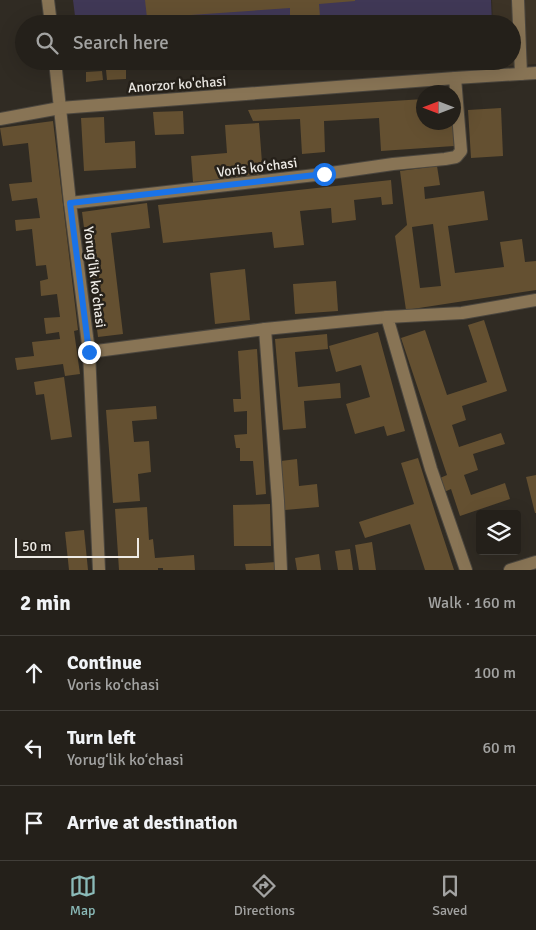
<!DOCTYPE html>
<html lang="en">
<head>
<meta charset="utf-8">
<style>
  :root { --surface:#24201a; --page:#302d27; --text:#f1f3f6; --muted:#a3a3a2; --line:#413e39; --accent:#8bbbb9 }
  body { margin:0; font-family:Signika,sans-serif; background:var(--page); color:var(--text) }
  .controls { position:absolute; right:15px; bottom:15px; display:grid; overflow:hidden; border-radius:5px; box-shadow:0 5px 20px #0002 }
  .controls button { width:45px; height:45px; display:grid; place-items:center; padding:0; border:0; border-bottom:1px solid var(--line); background:var(--surface); color:var(--text); font:25px sans-serif }
  .compass { position:absolute; left:416px; top:85px; width:45px; height:45px; border-radius:50%; background:var(--surface); box-shadow:0 5px 20px #0002; rotate:270deg }
  .scale { position:absolute; left:15px; bottom:12px; width:124px; box-sizing:border-box; padding-left:5px; border:2px solid #eeebe6; border-top:0; font-size:14px; line-height:18px; white-space:nowrap; color:#eeebe6; -webkit-text-stroke:4px #26211a; paint-order:stroke }
  .stop { position:absolute; width:15px; height:15px; margin:-11px; border:4px solid #1a73e8; border-radius:50%; background:#fff }
  .stop.end { background:#1a73e8; border-color:#fff; box-shadow:0 1px 5px #0008 }
  .list { margin:0; padding:0; list-style:none }
  h2 { display:flex; justify-content:space-between; align-items:center; height:65px; margin:0; padding:0 20px; font-size:21px }
  h2 small { font-size:16px; font-weight:400; color:var(--muted) }
  .list li { display:grid; grid-template-columns:32px 1fr auto; gap:15px; align-items:center; box-sizing:border-box; height:75px; padding:0 20px; border-top:1px solid var(--line) }
  .list b { display:block; font-size:19px; white-space:nowrap }
  .list p { margin:0; font-size:16px; white-space:nowrap; color:var(--muted) }
  .list em { font-size:16px; font-style:normal; color:var(--muted) }
  .icon { flex:none; width:28px; height:28px; fill:none; stroke:currentColor; stroke-width:2; stroke-linecap:round; stroke-linejoin:round }
  .map { position:relative; flex:none; width:536px; height:570px; overflow:hidden }
  .search { position:absolute; background:var(--surface); box-shadow:0 5px 20px #0002; left:15px; right:15px; top:15px; height:55px; display:flex; align-items:center; gap:12px; box-sizing:border-box; padding:0 18px; border-radius:28px; color:var(--muted); font-size:19px }
  .sheet { height:290px; background:var(--surface) }
  nav { display:flex; justify-content:space-around; align-items:center; box-sizing:border-box; height:70px; border-top:1px solid var(--line); background:var(--surface); font-size:14px; color:var(--muted) }
  nav a { display:grid; justify-items:center; gap:2px }
  nav .on { color:var(--accent) }
  .map>svg:first-child { display:block }
  .built { fill:#3c3326 }
  .pitch { fill:#403856 }
  .building { fill:#645031; fill-rule:evenodd }
  .lines { fill:none; stroke-linecap:round; stroke-linejoin:round }
  .minor-casing { stroke:#4b463e; stroke-width:14 }
  .minor { stroke:#887455; stroke-width:12 }
  .route { stroke:#1a73e8; stroke-width:6 }
  .labels { text-anchor:middle; stroke-width:5; stroke-linejoin:round; paint-order:stroke }
  .street-label { font-size:14px; fill:#eeebe6; stroke:#26211a }
</style>
</head>
<body>
<div class="map">
<svg width="536" height="570" viewBox="0 0 536 570">
  <rect width="100%" height="100%" fill="#302b23"/>
  <!-- built -->
  <polygon class="built" points="492,0 536,0 536,64 496,67 495,61 512,61 512,24 493,24"/>
  <!-- pitch -->
  <g class="pitch">
    <polygon points="73,0 491,0 492,24 76,24"/>
    <polygon points="80,61 181,61 81,70"/>
  </g>
  <!-- building -->
  <g class="building">
    <polygon points="145,0 355,0 355,1 319,4 320,17 290,19 290,8 147,18"/>
    <polygon points="126,69 126,79 107,80 106,70"/>
    <polygon points="102,71 103,80 86,82 86,72"/>
    <polygon points="424,99 424,122 453,122 454,146 381,151 379,118 324,121 325,152 302,154 300,119 253,121 248,110"/>
    <polygon points="501,108 503,156 471,158 468,110"/>
    <polygon points="183,111 184,134 155,135 153,112"/>
    <polygon points="104,117 105,143 135,141 136,168 84,171 81,118"/>
    <polygon points="53,121 78,330 74,331 80,374 65,376 63,364 17,370 15,358 34,356 32,342 60,339 59,332 46,334 44,318 60,317 57,294 41,296 40,281 48,279 46,265 36,266 32,229 16,231 15,220 40,218 37,198 12,201 9,184 32,182 28,143 3,146 0,128"/>
    <polygon points="259,123 263,176 193,182 191,156 227,153 225,125"/>
    <path d="M437,166L440,185L424,187L425,199L484,191L488,220L448,226L455,273L504,267L500,242L522,239L525,262L536,261V290L406,310L395,236L407,225L400,171ZM433,224L441,286L420,288L412,227Z"/>
    <polygon points="391,180 393,204 382,205 381,197 354,200 356,220 332,223 331,208 300,211 304,245 274,248 272,232 163,243 158,205"/>
    <polygon points="147,203 150,228 111,233 123,334 98,337 82,212"/>
    <polygon points="245,269 250,320 215,324 210,273"/>
    <polygon points="336,281 338,311 295,314 293,284"/>
    <polygon points="484,320 507,391 462,406 466,420 452,425 459,447 501,433 505,444 473,454 478,470 464,475 471,495 505,483 510,499 460,516 451,489 444,492 440,478 447,475 401,338 425,330 447,395 487,382 468,325"/>
    <polygon points="378,332 405,431 387,436 384,426 355,434 346,404 370,397 361,365 336,372 329,346"/>
    <polygon points="327,334 328,349 295,352 298,387 340,383 341,398 304,401 306,428 283,430 275,339"/>
    <polygon points="257,349 266,494 256,495 253,461 240,461 240,448 236,448 234,435 247,434 247,411 234,412 233,399 241,399 238,351"/>
    <polygon points="64,377 72,437 51,440 44,394 36,395 34,382"/>
    <polygon points="156,406 157,419 132,421 134,442 149,441 151,472 138,474 140,501 113,503 106,410"/>
    <polygon points="418,458 436,515 454,570 425,570 410,524 365,538 359,522 414,504 401,463"/>
    <polygon points="297,459 299,486 317,484 319,507 285,510 281,461"/>
    <polygon points="536,475 536,513 535,513 526,477"/>
    <polygon points="270,504 271,546 234,546 233,505"/>
    <polygon points="147,507 149,540 153,539 155,558 194,555 195,570 163,570 163,568 158,568 158,570 119,570 115,509"/>
    <polygon points="84,530 88,570 69,570 65,532"/>
    <polygon points="372,542 376,570 359,570 355,545"/>
    <polygon points="350,549 353,570 338,570 335,551"/>
    <polygon points="319,554 321,570 297,570 295,558"/>
    <polygon points="276,562 276,570 246,570 245,564"/>
  </g>
  <g class="lines">
    <!-- minor casing -->
    <g class="minor-casing">
      <g id="minor">
        <polyline points="48,0 51,24"/>
        <polyline points="518,0 521,74"/>
        <polyline points="55,61 70,203 89,352 99,570"/>
        <polyline points="0,119 60,108 455,78 536,73"/>
        <polyline points="70,203 324,174 393,164 445,159 456,157 461,151 455,78"/>
        <polyline points="265,329 387,317"/>
        <polyline points="89,352 265,329 278,501 281,570"/>
        <polyline points="466,570 431,469 387,317 462,313 536,300"/>
        <polyline points="510,570 536,562"/>
      </g>
    </g>
    <!-- minor -->
    <use href="#minor" class="minor"/>
  </g>
  <g class="lines">
    <!-- route -->
    <polyline class="route" points="89,352 70,203 324,174"/>
  </g>
  <g class="labels">
    <!-- street labels -->
    <g class="street-label">
      <text transform="translate(177 84) rotate(-4)" y="5">Anorzor ko'chasi</text>
      <text transform="translate(257 167) rotate(-7)" y="5">Voris koʻchasi</text>
      <text transform="translate(95 277) rotate(83)" y="5">Yorugʻlik koʻchasi</text>
    </g>
  </g>
</svg>
<div class="controls">
<button><svg class="icon" aria-label="layers" viewBox="0 0 24 24"><path d="M12 4l9 5-9 5-9-5zM3 14l9 5 9-5"/></svg></button>
</div>
<svg class="compass" viewBox="-18 -18 36 36"><path d="M0-13l5 13h-10z" fill="#e53935"/><path d="M0 13l5-13h-10z" fill="#a3a3a2"/></svg>
<div class="scale">50 m</div>
<div class="stop" style="left:324px;top:174px"></div>
<div class="stop end" style="left:89px;top:352px"></div>
<div class="search"><svg class="icon" aria-label="search" viewBox="0 0 24 24"><circle cx="10" cy="10" r="6"/><path d="M15 15l6 6"/></svg>Search here</div>
</div>
<section class="sheet">
<h2>2 min<small>Walk · 160 m</small></h2>
<ul class="list">
<li><svg class="icon" aria-label="ahead" viewBox="0 0 24 24"><path d="M12 20V5M6 11l6-6 6 6"/></svg><div><b>Continue</b><p>Voris koʻchasi</p></div><em>100 m</em></li>
<li><svg class="icon" aria-label="left" viewBox="0 0 24 24"><path d="M17 20v-9H6M10 6l-5 5 5 5"/></svg><div><b>Turn left</b><p>Yorugʻlik koʻchasi</p></div><em>60 m</em></li>
<li><svg class="icon" aria-label="arrive" viewBox="0 0 24 24"><path d="M6 21V4h12l-3 4 3 4H6"/></svg><div><b>Arrive at destination</b></div></li>
</ul>
</section>
<nav>
<a class="on"><svg class="icon" aria-label="map" viewBox="0 0 24 24"><path d="M3 6l6-2 6 2 6-2v14l-6 2-6-2-6 2zM9 4v14M15 6v14"/></svg>Map</a>
<a><svg class="icon" aria-label="directions" viewBox="0 0 24 24"><path d="M12 3l9 9-9 9-9-9zM9 14v-3h6M13 9l2 2-2 2"/></svg>Directions</a>
<a><svg class="icon" aria-label="saved" viewBox="0 0 24 24"><path d="M7 4h10v16l-5-4-5 4z"/></svg>Saved</a>
</nav>
</body>
</html>
